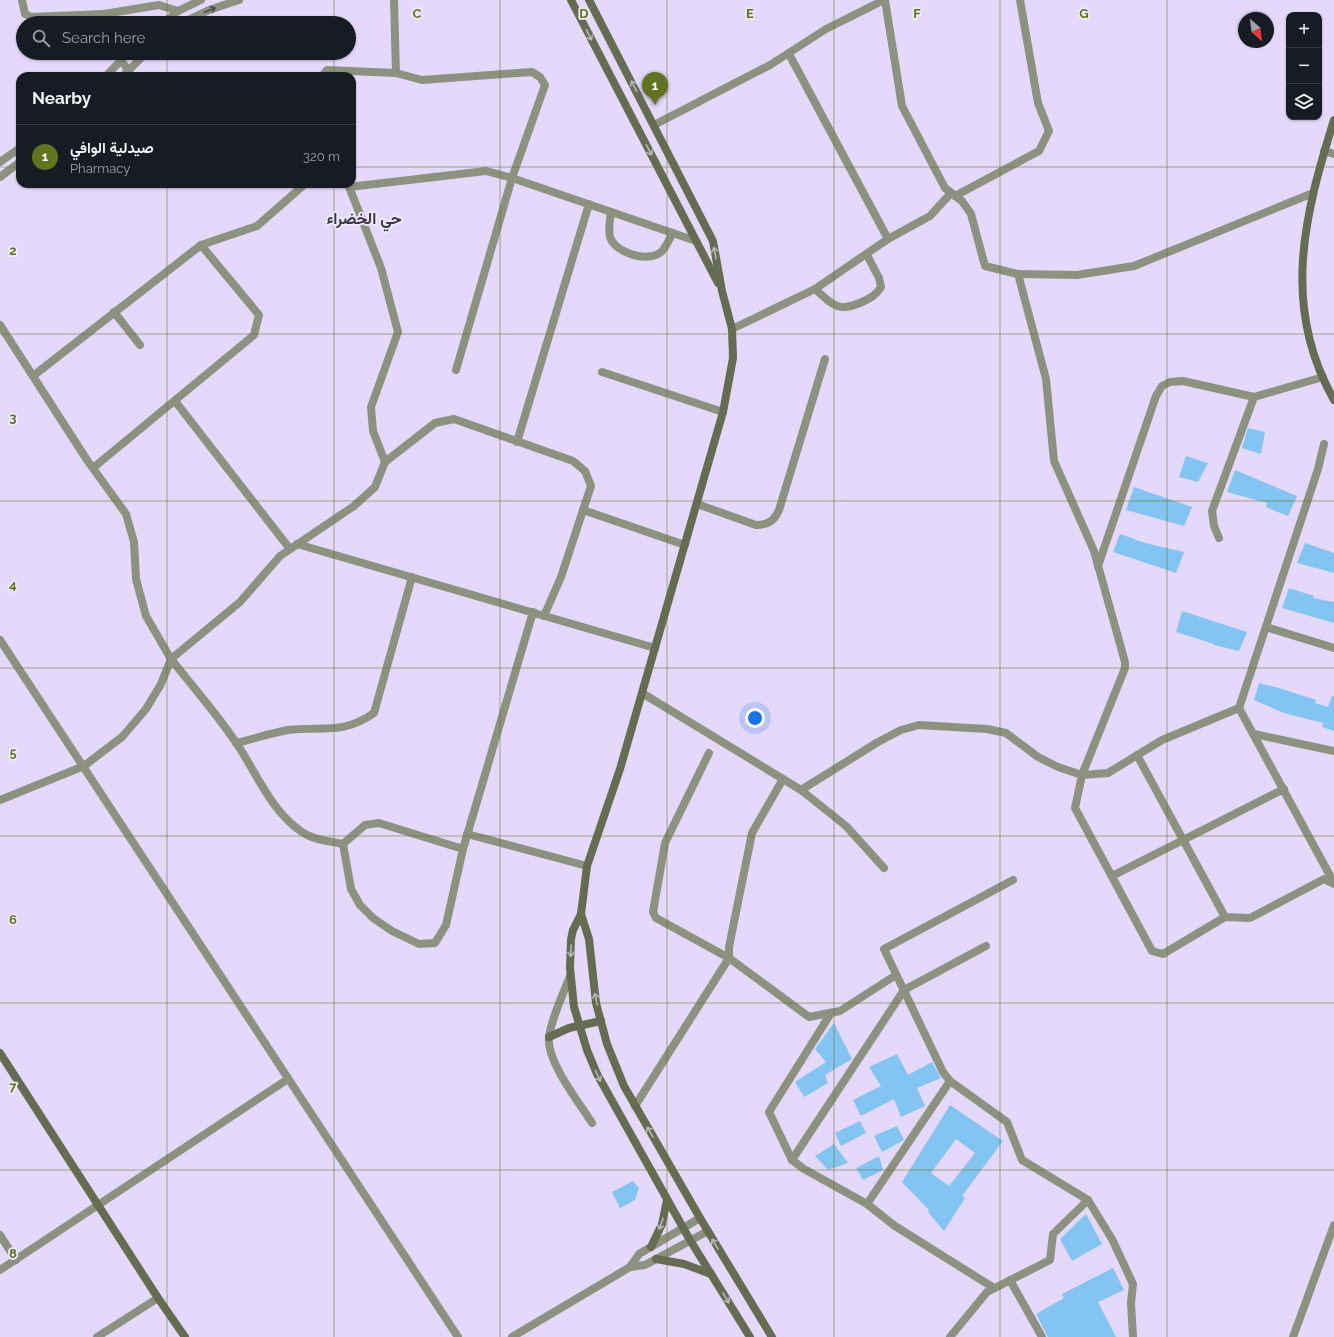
<!DOCTYPE html>
<html lang="en">
<head>
<meta charset="utf-8">
<style>
  :root { --surface:#171b24; --page:#20242c; --text:#f1f3f6; --muted:#9ea1a6; --line:#363941; --accent:#627320 }
  body { margin:0; font-family:Raleway,Vazirmatn,sans-serif; background:var(--page); color:var(--text) }
  .controls { position:absolute; right:12px; top:12px; display:grid; overflow:hidden; border-radius:8px; box-shadow:0 1px 3px #0004 }
  .controls button { width:36px; height:36px; display:grid; place-items:center; padding:0; border:0; border-bottom:1px solid var(--line); background:var(--surface); color:var(--text); font:20px sans-serif }
  .compass { position:absolute; left:1238px; top:12px; width:36px; height:36px; border-radius:50%; background:var(--surface); box-shadow:0 1px 3px #0004; rotate:152deg }
  .you { position:absolute; left:755px; top:718px; width:14px; height:14px; margin:-10px; border:3px solid #fff; border-radius:50%; background:#1a73e8; box-shadow:0 0 0 6px #1a73e833 }
  .badge { display:grid; place-items:center; width:26px; height:26px; border-radius:50%; background:var(--accent); color:#fff; font-size:13px; font-weight:700 }
  .pin { position:absolute; translate:-50% -33px; filter:drop-shadow(0 1px 2px #0008) }
  .pin::after { content:''; position:absolute; top:21px; width:14px; height:12px; background:inherit; clip-path:polygon(0 0,100% 0,50% 100%) }
  .list { margin:0; padding:0; list-style:none }
  h2 { display:flex; justify-content:space-between; align-items:center; height:52px; margin:0; padding:0 16px; font-size:17px }
  h2 small { font-size:13px; font-weight:400; color:var(--muted) }
  .list li { display:grid; grid-template-columns:26px 1fr auto; gap:12px; align-items:center; box-sizing:border-box; height:64px; padding:0 16px; border-top:1px solid var(--line) }
  .list b { display:block; font-size:15px; white-space:nowrap }
  .list p { margin:0; font-size:13px; white-space:nowrap; color:var(--muted) }
  .list em { font-size:13px; font-style:normal; color:var(--muted) }
  .icon { flex:none; width:22px; height:22px; fill:none; stroke:currentColor; stroke-width:2; stroke-linecap:round; stroke-linejoin:round }
  .map { position:relative; flex:none; width:1334px; height:1337px; overflow:hidden }
  .search { position:absolute; background:var(--surface); box-shadow:0 1px 3px #0004; left:16px; top:16px; width:340px; height:44px; display:flex; align-items:center; gap:10px; box-sizing:border-box; padding:0 14px; border-radius:22px; color:var(--muted); font-size:15px }
  .panel { position:absolute; background:var(--surface); box-shadow:0 1px 3px #0004; left:16px; top:72px; width:340px; height:116px; border-radius:12px }
  .map>svg:first-child { display:block }
  .building { fill:#84c4f2; fill-rule:evenodd }
  .lines { fill:none; stroke-linecap:round; stroke-linejoin:round }
  .lane { stroke:#8c9180; stroke-width:8 }
  .street { stroke:#8c9180; stroke-width:8 }
  .secondary { stroke:#656c52; stroke-width:8 }
  .oneway { stroke:#4e4b54 }
  .oneway2 { stroke:#b8b8b7 }
  .grid { fill:none; stroke:#627320; stroke-width:1; stroke-opacity:0.55 }
  .labels { text-anchor:middle; stroke-width:3.5; stroke-linejoin:round; paint-order:stroke }
  .district-label { font-size:16px; font-weight:bold; fill:#3a3445; stroke:#efeafb }
  .grid-label { font-size:13px; text-anchor:middle; font-weight:bold; fill:#627320; stroke:#efeafb; stroke-width:3.5; stroke-linejoin:round; paint-order:stroke }
</style>
</head>
<body>
<div class="map">
<svg width="1334" height="1337" viewBox="0 0 1334 1337">
  <rect width="100%" height="100%" fill="#e4d9fb"/>
  <!-- building -->
  <g class="building">
    <polygon points="1248,428 1265,432 1261,454 1242,448"/>
    <polygon points="1186,456 1208,463 1198,482 1179,477"/>
    <polygon points="1235,470 1297,496 1288,516 1266,507 1267,503 1227,492"/>
    <polygon points="1134,487 1192,507 1184,526 1126,510"/>
    <polygon points="1120,534 1145,543 1184,552 1176,573 1113,552"/>
    <polygon points="1305,543 1334,553 1334,573 1297,563"/>
    <polygon points="1289,588 1314,596 1313,598 1334,602 1334,623 1282,608"/>
    <polygon points="1182,611 1247,632 1239,651 1214,645 1214,644 1176,632"/>
    <polygon points="1259,683 1279,688 1316,700 1315,703 1328,707 1332,696 1334,696 1334,731 1322,727 1323,723 1284,713 1254,700"/>
    <polygon points="834,1023 852,1059 825,1075 828,1083 804,1097 795,1082 826,1062 815,1049"/>
    <polygon points="897,1054 908,1075 932,1062 941,1078 917,1088 925,1106 901,1117 894,1099 861,1116 853,1100 881,1086 869,1067"/>
    <path d="M950,1105L1003,1141L962,1196L965,1198L944,1231L928,1212L929,1210L902,1182ZM956,1139L975,1153L949,1186L931,1173Z"/>
    <polygon points="860,1121 866,1133 841,1146 835,1133"/>
    <polygon points="897,1126 904,1140 882,1152 874,1136"/>
    <polygon points="834,1144 848,1163 828,1170 815,1156"/>
    <polygon points="879,1156 883,1170 863,1180 856,1168"/>
    <polygon points="633,1181 639,1188 635,1200 620,1208 612,1192"/>
    <polygon points="1086,1214 1102,1244 1072,1261 1060,1239"/>
    <polygon points="1113,1268 1124,1290 1098,1302 1116,1337 1048,1337 1036,1314 1064,1298 1062,1294"/>
  </g>
  <g class="lines">
    <!-- lane -->
    <g class="lane">
      <path d="M611,212C610,220 608,228 610,237C615,253 648,263 661,252C666,248 669,239 673,233"/>
      <path d="M815,289C833,305 838,313 862,302C871,298 876,295 881,287L879,278L867,255"/>
      <polyline points="1219,538 1214,526 1212,511 1254,397"/>
    </g>
    <!-- street -->
    <g class="street">
      <polyline points="22,0 25,14 31,17 104,14 107,23"/>
      <polyline points="885,0 902,106 945,188 962,201 971,214 985,266 1018,274 1077,275 1134,266 1313,193"/>
      <polyline points="104,14 159,5 178,11"/>
      <polyline points="163,23 178,11 201,0"/>
      <polyline points="182,23 209,10 239,0"/>
      <polyline points="118,53 121,60 128,70"/>
      <polyline points="789,54 888,239"/>
      <polyline points="396,73 422,80 532,72 540,77 545,85 512,178 456,370"/>
      <polyline points="106,76 128,53"/>
      <polyline points="123,76 146,53"/>
      <polyline points="322,76 327,70 396,73 394,0"/>
      <polyline points="654,125 770,65 826,29 884,0"/>
      <polyline points="1324,151 1334,154"/>
      <polyline points="0,162 20,148"/>
      <polyline points="0,177 20,162"/>
      <polyline points="349,187 486,171 512,178 696,241"/>
      <polyline points="955,196 1039,151 1049,131 1038,103 1020,0"/>
      <polyline points="1018,274 1046,379 1054,461 1094,551 1125,662 1125,668 1082,775 1075,808 1152,951 1163,954 1225,917"/>
      <polyline points="114,312 140,345"/>
      <polyline points="0,325 87,460 126,514 134,542 136,579 146,616 171,659 240,602 280,556 354,506 375,487 385,462 373,431 371,407 398,332 381,268 348,184"/>
      <polyline points="732,329 815,289 888,239 930,216 951,193"/>
      <polyline points="602,372 723,412"/>
      <polyline points="33,376 201,245 257,226 305,184"/>
      <polyline points="175,401 290,549"/>
      <polyline points="517,442 589,204"/>
      <polyline points="385,462 435,423 454,419 573,461 585,471 591,486 561,577 544,616"/>
      <polyline points="93,468 254,335 259,315 201,245"/>
      <path d="M697,504L756,525C768,525 774,521 779,510L825,359"/>
      <polyline points="583,510 685,545"/>
      <polyline points="297,544 655,648"/>
      <polyline points="1098,566 1156,396 1162,386 1170,382 1183,381 1254,397 1323,377"/>
      <polyline points="1266,627 1334,648"/>
      <polyline points="0,640 458,1337"/>
      <polyline points="642,693 801,790 846,826 884,868"/>
      <polyline points="1239,708 1318,469 1324,444"/>
      <polyline points="1254,734 1334,751"/>
      <path d="M236,743C253,739 271,733 288,730C322,726 343,735 374,713L412,577"/>
      <polyline points="1137,755 1225,917 1250,918 1324,879 1334,884"/>
      <polyline points="783,779 752,833 729,947 729,958 809,1017 840,1011 896,975"/>
      <polyline points="801,790 878,742 901,730 919,725 987,729 1006,733 1038,757 1058,767 1082,775 1108,773 1162,740 1239,708 1334,883"/>
      <path d="M0,800L84,766L122,737L146,709L161,684L171,659C193,687 217,714 237,744C257,774 271,811 302,832C313,840 329,841 343,844L365,825L379,823L463,849"/>
      <polyline points="467,834 587,866"/>
      <polyline points="343,844 351,889 360,905 373,918 392,931 419,944 435,943 446,925 463,849 533,612"/>
      <polyline points="1112,876 1284,789"/>
      <polyline points="1013,880 884,949 943,1072 950,1081 1007,1122 1022,1160 1088,1200"/>
      <path d="M570,976C563,995 552,1016 549,1037C546,1061 579,1102 592,1123"/>
      <polyline points="831,1013 769,1112 792,1160 804,1169 867,1204 950,1081"/>
      <polyline points="635,1106 729,958 656,918 653,912 665,843 709,753"/>
      <polyline points="792,1160 904,990 986,946"/>
      <polyline points="867,1204 895,1226 994,1288"/>
      <polyline points="0,1235 16,1260"/>
      <polyline points="630,1267 639,1254 700,1218"/>
      <polyline points="0,1270 288,1079"/>
      <polyline points="1010,1280 1042,1337"/>
      <polyline points="97,1337 158,1298"/>
      <polyline points="512,1337 630,1267 645,1265 708,1231"/>
      <polyline points="950,1337 987,1292 1050,1260 1053,1234 1088,1200 1112,1239 1133,1284 1131,1303 1133,1337"/>
      <polyline points="1293,1337 1334,1225"/>
    </g>
    <!-- secondary -->
    <g class="secondary">
      <polyline points="571,0 718,283"/>
      <polyline points="589,0 713,241 722,291 732,329 733,358 723,412 620,769 587,866 581,914 573,930 571,939 570,968 574,1007 587,1050 597,1074 690,1240 750,1337"/>
      <path d="M1334,120C1304,216 1281,307 1334,400"/>
      <polyline points="581,914 589,939 596,1003 607,1044 624,1086 700,1218 772,1337"/>
      <polyline points="549,1037 569,1028 601,1021"/>
      <polyline points="0,1053 158,1298 185,1337"/>
      <polyline points="651,1247 662,1224 667,1200"/>
      <polyline points="656,1259 684,1264 711,1274"/>
    </g>
  </g>
  <!-- one-way arrows -->
  <defs><path id="oneway-shaft" d="M-6 0H5M1.5-3L5.5 0L1.5 3" fill="none" stroke-width="1.6" stroke-linecap="round" stroke-linejoin="round"/></defs>
  <use class="oneway" href="#oneway-shaft" transform="translate(210 10) rotate(-21)"/>
  <g class="oneway2">
    <use href="#oneway-shaft" transform="translate(589 35) rotate(63)"/>
    <use href="#oneway-shaft" transform="translate(634 86) rotate(-117)"/>
    <use href="#oneway-shaft" transform="translate(649 150) rotate(63)"/>
    <use href="#oneway-shaft" transform="translate(715 253) rotate(-100)"/>
    <use href="#oneway-shaft" transform="translate(571 951) rotate(92)"/>
    <use href="#oneway-shaft" transform="translate(596 999) rotate(-101)"/>
    <use href="#oneway-shaft" transform="translate(598 1076) rotate(65)"/>
    <use href="#oneway-shaft" transform="translate(650 1132) rotate(-120)"/>
    <use href="#oneway-shaft" transform="translate(661 1224) rotate(110)"/>
    <use href="#oneway-shaft" transform="translate(715 1244) rotate(-121)"/>
    <use href="#oneway-shaft" transform="translate(726 1298) rotate(58)"/>
  </g>
  <!-- grid -->
  <path class="grid" d="M167,0V23M334,0V23M500,0V1337M667,0V1337M834,0V1337M1000,0V1337M1167,0V1337M167,53V76M334,53V76M0,167H20M352,167H1334M167,184V1337M334,184V1337M0,334H1334M0,501H1334M0,668H1334M0,836H1334M0,1003H1334M0,1170H1334"/>
  <g class="labels">
    <!-- district labels -->
    <g class="district-label">
      <text x="364" y="224">حي الخضراء</text>
    </g>
  </g>
  <g class="grid-label">
    <text x="417" y="18">C</text>
    <text x="584" y="18">D</text>
    <text x="750" y="18">E</text>
    <text x="917" y="18">F</text>
    <text x="1084" y="18">G</text>
    <text x="13" y="255">2</text>
    <text x="13" y="422">3</text>
    <text x="13" y="589">4</text>
    <text x="13" y="757">5</text>
    <text x="13" y="924">6</text>
    <text x="13" y="1091">7</text>
    <text x="13" y="1258">8</text>
  </g>
</svg>
<div class="controls">
<button>+</button>
<button>−</button>
<button><svg class="icon" aria-label="layers" viewBox="0 0 24 24"><path d="M12 4l9 5-9 5-9-5zM3 14l9 5 9-5"/></svg></button>
</div>
<svg class="compass" viewBox="-18 -18 36 36"><path d="M0-13l5 13h-10z" fill="#e53935"/><path d="M0 13l5-13h-10z" fill="#9ea1a6"/></svg>
<div class="you"></div>
<div class="pin badge" style="left:655px;top:105px">1</div>
<div class="search"><svg class="icon" aria-label="search" viewBox="0 0 24 24"><circle cx="10" cy="10" r="6"/><path d="M15 15l6 6"/></svg>Search here</div>
<section class="panel">
<h2>Nearby<small></small></h2>
<ul class="list">
<li><span class="badge">1</span><div><b>صيدلية الوافي</b><p>Pharmacy</p></div><em>320 m</em></li>
</ul>
</section>
</div>
</body>
</html>
